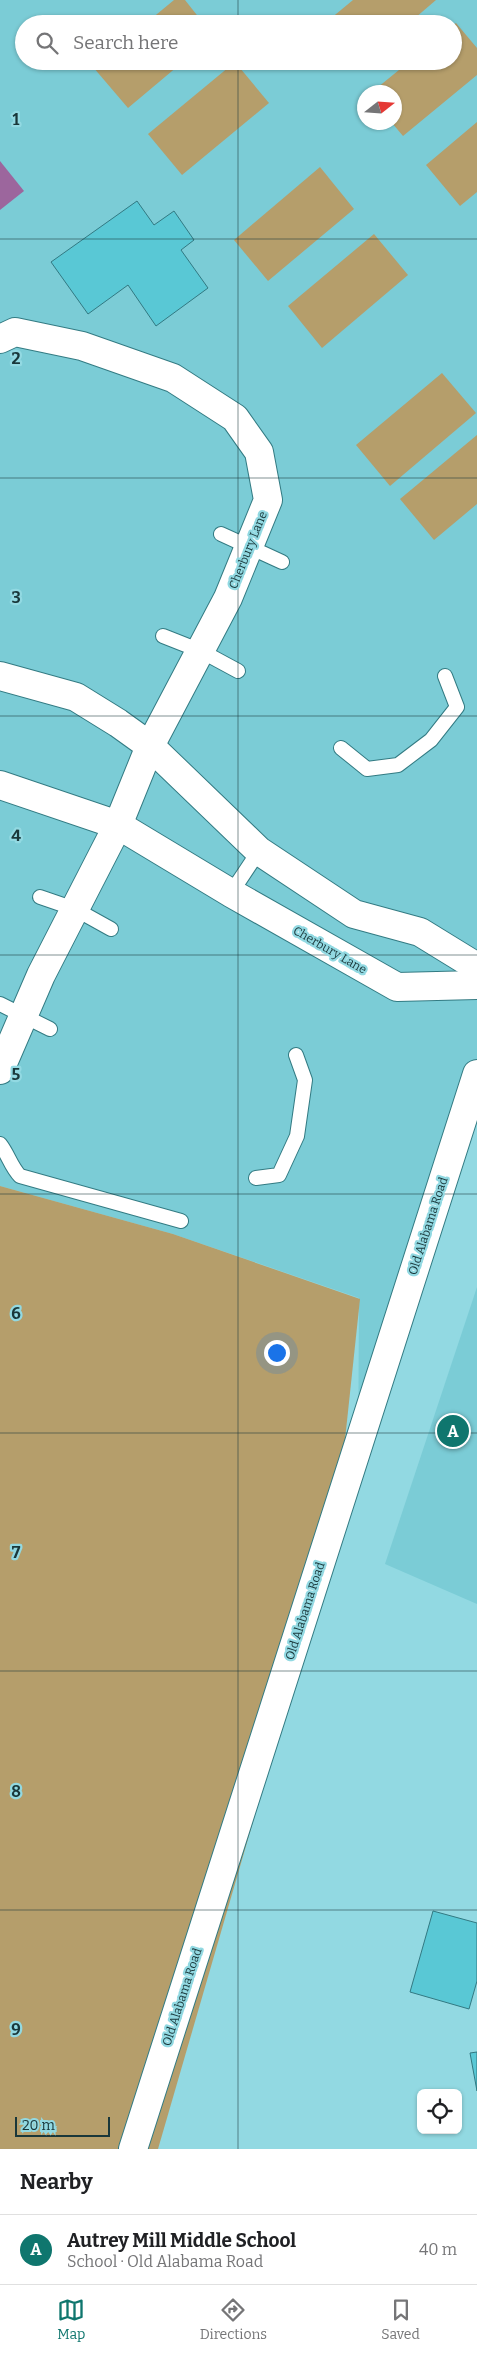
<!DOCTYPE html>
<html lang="en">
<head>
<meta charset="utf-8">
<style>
  :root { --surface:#fff; --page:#f6f6f6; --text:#202124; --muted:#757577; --line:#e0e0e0; --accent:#0f766e }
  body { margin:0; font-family:Bitter,serif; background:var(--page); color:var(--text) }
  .controls { position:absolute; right:15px; bottom:15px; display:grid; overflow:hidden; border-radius:8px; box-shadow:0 1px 4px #0004 }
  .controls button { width:45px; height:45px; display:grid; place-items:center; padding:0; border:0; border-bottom:1px solid var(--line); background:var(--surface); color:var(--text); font:25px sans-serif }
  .compass { position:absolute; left:357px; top:85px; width:45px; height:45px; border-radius:50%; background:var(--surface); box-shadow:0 1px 4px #0004; rotate:73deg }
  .scale { position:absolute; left:15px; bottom:12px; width:95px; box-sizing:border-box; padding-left:5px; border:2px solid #19373a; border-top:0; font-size:14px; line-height:18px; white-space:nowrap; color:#19373a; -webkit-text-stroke:4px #92d9e2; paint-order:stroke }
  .you { position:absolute; left:276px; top:1352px; width:18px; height:18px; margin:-12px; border:4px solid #fff; border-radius:50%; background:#1a73e8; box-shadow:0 0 0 8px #1a73e833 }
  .badge { display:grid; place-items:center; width:32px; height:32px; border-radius:50%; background:var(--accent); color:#fff; font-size:16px; font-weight:700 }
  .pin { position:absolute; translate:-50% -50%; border:2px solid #fff; box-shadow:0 1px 5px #0006 }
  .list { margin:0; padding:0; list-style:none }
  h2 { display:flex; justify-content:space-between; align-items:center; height:65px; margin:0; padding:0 20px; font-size:21px }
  h2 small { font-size:16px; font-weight:400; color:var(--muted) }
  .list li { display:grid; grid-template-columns:32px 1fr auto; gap:15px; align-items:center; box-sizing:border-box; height:70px; padding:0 20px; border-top:1px solid var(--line) }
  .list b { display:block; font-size:19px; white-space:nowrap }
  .list p { margin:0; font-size:16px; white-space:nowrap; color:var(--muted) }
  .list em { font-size:16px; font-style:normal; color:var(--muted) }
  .icon { flex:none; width:28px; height:28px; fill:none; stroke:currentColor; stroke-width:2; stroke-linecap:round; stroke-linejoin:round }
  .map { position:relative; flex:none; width:477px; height:2149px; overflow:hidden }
  .search { position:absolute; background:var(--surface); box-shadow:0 1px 4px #0004; left:15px; right:15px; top:15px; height:55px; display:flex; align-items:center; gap:12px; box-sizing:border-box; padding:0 18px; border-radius:28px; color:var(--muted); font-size:19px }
  .sheet { height:135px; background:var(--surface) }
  nav { display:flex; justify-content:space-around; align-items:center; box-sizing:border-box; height:70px; border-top:1px solid var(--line); background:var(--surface); font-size:14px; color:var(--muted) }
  nav a { display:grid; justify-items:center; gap:2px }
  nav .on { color:var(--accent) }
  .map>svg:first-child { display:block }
  .built { fill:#7bccd6; fill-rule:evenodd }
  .green { fill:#b59e6b }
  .water { fill:#9c669d }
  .building { fill:#59c8d5; stroke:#327982 }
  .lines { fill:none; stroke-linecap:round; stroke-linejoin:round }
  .lane-casing { stroke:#337b83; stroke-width:16 }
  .street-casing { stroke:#337b83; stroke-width:30 }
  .secondary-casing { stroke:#337b83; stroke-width:30 }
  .lane { stroke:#fff; stroke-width:14 }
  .street { stroke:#fff; stroke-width:28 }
  .secondary { stroke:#fff; stroke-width:28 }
  .grid { fill:none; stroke:#19373a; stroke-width:1; stroke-opacity:0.55 }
  .labels { text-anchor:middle; stroke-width:4.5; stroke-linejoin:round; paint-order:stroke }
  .street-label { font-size:12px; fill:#19373a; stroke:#92d9e2 }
  .grid-label { font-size:16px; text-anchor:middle; font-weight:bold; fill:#19373a; stroke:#92d9e2; stroke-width:4.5; stroke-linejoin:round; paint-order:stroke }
</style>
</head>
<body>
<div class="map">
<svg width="477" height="2149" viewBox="0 0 477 2149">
  <rect width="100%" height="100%" fill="#92d9e2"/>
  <!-- built -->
  <g class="built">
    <path d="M0,0H477V1109L358,1473L359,1298L173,1234L0,1186ZM24,24H453V61H24ZM364,92H394V122H364Z"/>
    <polygon points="477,1287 477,1604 385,1564"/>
  </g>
  <!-- green -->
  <g class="green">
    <polygon points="174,0 185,0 204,24 145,24"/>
    <polygon points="353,0 436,0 408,24 324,24"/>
    <polygon points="456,23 477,48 477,75 403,136 392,123 394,122 394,92 372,92 410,61 453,61 453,25"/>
    <polygon points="100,61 184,61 128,108 93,67"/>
    <polygon points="235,62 269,103 182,175 148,134"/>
    <polygon points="477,122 477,192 460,206 426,165"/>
    <polygon points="320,167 354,209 268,281 234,240"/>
    <polygon points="374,234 408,275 322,348 288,306"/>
    <polygon points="442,373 476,413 390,486 356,445"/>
    <polygon points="477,435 477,504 434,540 400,499"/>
    <polygon points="0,1186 173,1234 360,1299 334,1543 158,2149 0,2149"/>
  </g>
  <!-- water -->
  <polygon class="water" points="0,161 24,191 0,210"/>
  <!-- building -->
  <g class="building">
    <polygon points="137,201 154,225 174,211 194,240 181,250 208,288 156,326 128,285 88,314 51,262"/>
    <polygon points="433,1911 477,1923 477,1981 469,2009 410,1992"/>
    <polygon points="477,2052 477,2091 470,2053"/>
  </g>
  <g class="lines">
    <!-- lane casing -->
    <g class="lane-casing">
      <g id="lane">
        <polyline points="221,534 282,562"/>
        <polyline points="163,636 201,651 238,671"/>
        <polyline points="341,748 367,769 398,765 431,740 457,707 445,676"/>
        <polyline points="231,893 259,851"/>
        <polyline points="40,897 75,909 111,929"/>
        <polyline points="0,1004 50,1029"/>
        <path d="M0,1144C8,1154 11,1167 20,1176L181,1221"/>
        <polyline points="256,1178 279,1175 297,1136 305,1080 296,1055"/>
      </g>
    </g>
    <!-- street casing -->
    <g class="street-casing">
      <g id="street">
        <polyline points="0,339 15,332 82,346 173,378 235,418 259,452 268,500 228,598 150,746 118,825 41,975 0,1070"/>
        <polyline points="0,676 76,697 118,723 150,746 259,851 354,914 420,932 477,967"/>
        <polyline points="0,785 118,825 231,893 397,987 477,985"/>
      </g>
    </g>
    <!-- secondary casing -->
    <g class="secondary-casing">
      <polyline id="secondary" points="133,2149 477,1074"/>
    </g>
    <!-- lane -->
    <use href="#lane" class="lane"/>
    <!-- street -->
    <use href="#street" class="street"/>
    <!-- secondary -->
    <use href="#secondary" class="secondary"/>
  </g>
  <!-- grid -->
  <path class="grid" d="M238,0V24M238,61V2149M0,239H477M0,478H477M0,716H477M0,955H477M0,1194H477M0,1433H477M0,1671H477M0,1910H477"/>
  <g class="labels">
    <!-- street labels -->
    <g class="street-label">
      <text transform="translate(248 550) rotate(-68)" y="4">Cherbury Lane</text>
      <text transform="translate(330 950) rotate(30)" y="4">Cherbury Lane</text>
      <text transform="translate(428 1226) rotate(-72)" y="4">Old Alabama Road</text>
      <text transform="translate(305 1611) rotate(-72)" y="4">Old Alabama Road</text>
      <text transform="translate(182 1997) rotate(-72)" y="4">Old Alabama Road</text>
    </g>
  </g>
  <g class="grid-label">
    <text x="16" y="125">1</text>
    <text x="16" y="364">2</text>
    <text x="16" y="603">3</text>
    <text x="16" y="841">4</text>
    <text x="16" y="1080">5</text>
    <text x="16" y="1319">6</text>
    <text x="16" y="1558">7</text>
    <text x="16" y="1797">8</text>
    <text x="16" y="2035">9</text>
  </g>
</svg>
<div class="controls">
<button><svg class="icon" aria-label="locate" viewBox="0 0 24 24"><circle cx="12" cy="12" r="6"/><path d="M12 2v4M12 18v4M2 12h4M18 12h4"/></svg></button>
</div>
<svg class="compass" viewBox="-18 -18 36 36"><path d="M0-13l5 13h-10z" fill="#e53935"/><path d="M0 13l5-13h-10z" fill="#757577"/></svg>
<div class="scale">20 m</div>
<div class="you"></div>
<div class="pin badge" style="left:453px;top:1431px">A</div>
<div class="search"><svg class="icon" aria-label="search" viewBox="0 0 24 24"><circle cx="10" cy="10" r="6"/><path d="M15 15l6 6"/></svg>Search here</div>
</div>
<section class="sheet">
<h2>Nearby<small></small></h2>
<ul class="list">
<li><span class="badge">A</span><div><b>Autrey Mill Middle School</b><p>School · Old Alabama Road</p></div><em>40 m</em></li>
</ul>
</section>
<nav>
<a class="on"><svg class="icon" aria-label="map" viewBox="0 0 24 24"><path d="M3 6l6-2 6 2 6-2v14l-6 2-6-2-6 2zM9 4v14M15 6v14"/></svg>Map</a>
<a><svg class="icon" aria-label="directions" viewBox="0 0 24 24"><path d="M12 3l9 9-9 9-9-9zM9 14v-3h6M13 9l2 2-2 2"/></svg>Directions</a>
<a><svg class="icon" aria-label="saved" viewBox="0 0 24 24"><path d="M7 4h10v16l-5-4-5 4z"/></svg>Saved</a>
</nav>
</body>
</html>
